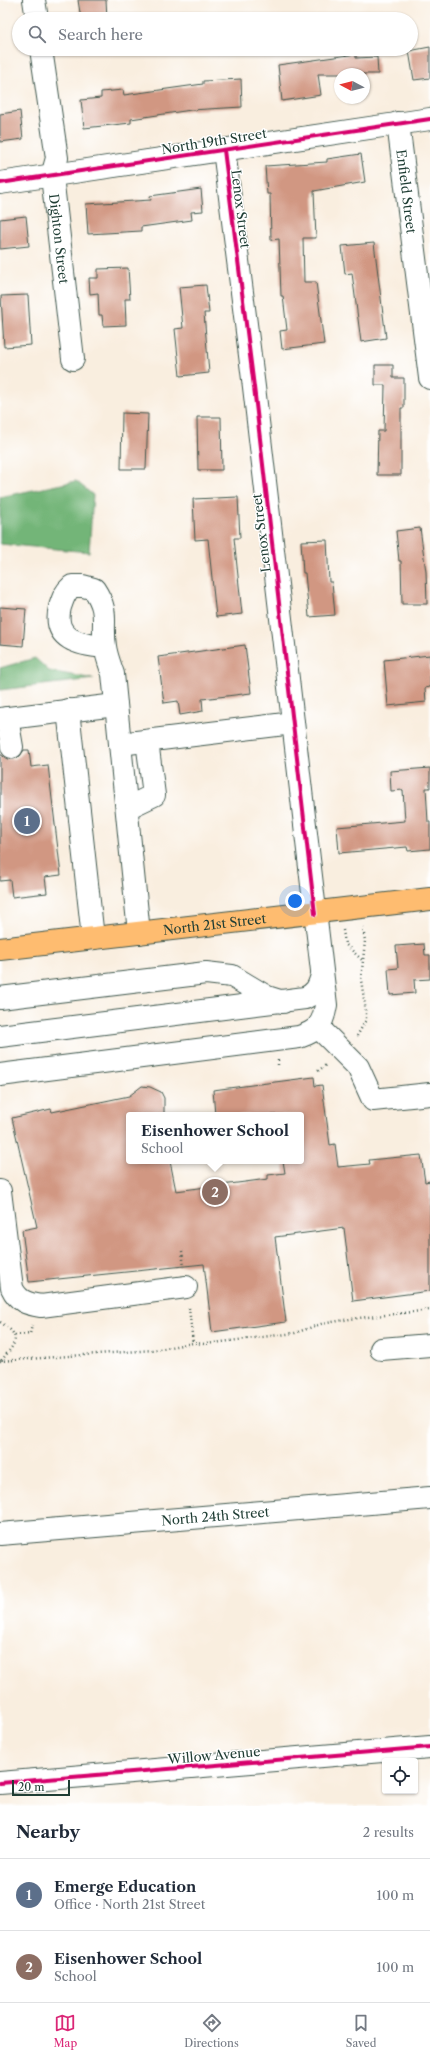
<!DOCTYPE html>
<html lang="en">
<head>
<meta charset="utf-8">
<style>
  :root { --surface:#fff; --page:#f2f2f3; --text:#1f2937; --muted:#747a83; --line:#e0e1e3; --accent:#db2777 }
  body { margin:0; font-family:"Libre Caslon Text",serif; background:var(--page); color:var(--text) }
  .controls { position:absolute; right:12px; bottom:12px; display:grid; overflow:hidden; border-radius:4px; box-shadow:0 1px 3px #0004 }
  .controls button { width:36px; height:36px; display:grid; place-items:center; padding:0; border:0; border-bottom:1px solid var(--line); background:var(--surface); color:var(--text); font:20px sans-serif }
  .compass { position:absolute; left:334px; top:68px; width:36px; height:36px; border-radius:50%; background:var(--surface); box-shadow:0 1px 3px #0004; rotate:277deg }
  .scale { position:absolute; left:12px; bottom:10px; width:58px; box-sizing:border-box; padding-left:4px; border:2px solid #1f3d34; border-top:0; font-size:11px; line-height:14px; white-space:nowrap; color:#1f3d34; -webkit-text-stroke:3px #fff; paint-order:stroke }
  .you { position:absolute; left:295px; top:901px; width:14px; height:14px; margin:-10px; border:3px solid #fff; border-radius:50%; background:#1a73e8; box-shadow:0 0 0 6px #1a73e833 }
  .badge { display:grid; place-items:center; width:26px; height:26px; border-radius:50%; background:var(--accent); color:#fff; font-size:13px; font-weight:700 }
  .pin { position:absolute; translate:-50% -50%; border:2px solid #fff; box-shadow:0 1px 4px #0006 }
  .popup { position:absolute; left:126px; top:1112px; width:178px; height:52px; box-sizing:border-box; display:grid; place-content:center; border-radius:4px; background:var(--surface); filter:drop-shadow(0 1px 3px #0005); font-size:13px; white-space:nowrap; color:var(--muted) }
  .popup b { font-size:15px; color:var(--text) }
  .popup::after { content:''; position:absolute; left:50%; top:100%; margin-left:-8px; border:8px solid transparent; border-top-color:var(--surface) }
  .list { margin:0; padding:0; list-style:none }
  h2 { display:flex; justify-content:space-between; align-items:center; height:52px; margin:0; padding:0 16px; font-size:17px }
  h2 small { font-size:13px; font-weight:400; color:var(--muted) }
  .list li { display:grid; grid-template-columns:26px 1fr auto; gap:12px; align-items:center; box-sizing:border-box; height:72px; padding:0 16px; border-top:1px solid var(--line) }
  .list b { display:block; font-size:15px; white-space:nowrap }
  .list p { margin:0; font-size:13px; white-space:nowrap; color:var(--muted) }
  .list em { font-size:13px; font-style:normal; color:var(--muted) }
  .icon { flex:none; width:22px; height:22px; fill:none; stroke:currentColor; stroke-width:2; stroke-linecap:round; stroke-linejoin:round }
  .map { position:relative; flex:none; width:430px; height:1806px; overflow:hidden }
  .search { position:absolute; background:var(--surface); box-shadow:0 1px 3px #0004; left:12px; right:12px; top:12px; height:44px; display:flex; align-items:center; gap:10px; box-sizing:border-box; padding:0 14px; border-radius:22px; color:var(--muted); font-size:15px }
  .sheet { height:196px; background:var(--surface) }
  nav { display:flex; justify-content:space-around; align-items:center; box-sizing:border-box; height:56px; border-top:1px solid var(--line); background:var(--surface); font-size:11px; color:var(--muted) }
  nav a { display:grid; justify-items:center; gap:2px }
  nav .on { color:var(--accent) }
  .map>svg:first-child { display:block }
  .forest { fill:#73b578; stroke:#497956 }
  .building { fill:#d19782 }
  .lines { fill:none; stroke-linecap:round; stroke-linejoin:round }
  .minor-casing { stroke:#40584e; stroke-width:24 }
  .major-casing { stroke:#40584e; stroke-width:24 }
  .path { stroke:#40584e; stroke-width:2.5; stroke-dasharray:1 3; stroke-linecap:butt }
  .minor { stroke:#fff; stroke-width:22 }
  .major { stroke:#febc70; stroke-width:22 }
  .cycleway-casing { stroke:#fff; stroke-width:6 }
  .cycleway { stroke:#d6006c; stroke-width:4 }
  .labels { text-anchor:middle; stroke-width:3; stroke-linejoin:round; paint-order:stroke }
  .street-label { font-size:13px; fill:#1f3d34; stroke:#fff }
</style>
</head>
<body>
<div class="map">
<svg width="430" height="1806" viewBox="0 0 430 1806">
  <rect width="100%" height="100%" fill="#fff"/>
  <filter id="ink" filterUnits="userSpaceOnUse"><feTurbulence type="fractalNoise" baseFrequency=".025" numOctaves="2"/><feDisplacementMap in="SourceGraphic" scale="8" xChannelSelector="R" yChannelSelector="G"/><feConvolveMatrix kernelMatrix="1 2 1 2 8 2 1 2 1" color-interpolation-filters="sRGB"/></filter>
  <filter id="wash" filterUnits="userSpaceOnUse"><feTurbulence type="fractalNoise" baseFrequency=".012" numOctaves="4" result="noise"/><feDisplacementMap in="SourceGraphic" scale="16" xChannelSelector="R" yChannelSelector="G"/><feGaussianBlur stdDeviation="0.9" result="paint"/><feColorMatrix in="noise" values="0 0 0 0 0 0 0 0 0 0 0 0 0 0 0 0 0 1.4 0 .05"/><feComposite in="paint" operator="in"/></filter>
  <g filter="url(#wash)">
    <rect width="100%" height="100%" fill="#f9eedf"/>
    <!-- forest -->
    <g class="forest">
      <polygon points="76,481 93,495 89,552 0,544 0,497"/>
      <polygon points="35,658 49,671 94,679 0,690 0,668"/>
    </g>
    <g id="blocks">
      <!-- building -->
      <g class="building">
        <polygon points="78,0 106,0 107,19 81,19"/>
        <polygon points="430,47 430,78 414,80 409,51"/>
        <polygon points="356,54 356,58 377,57 378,74 318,74 321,95 282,101 278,65"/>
        <polygon points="241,79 242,107 191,110 131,119 131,123 84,128 81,100 101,98 101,92 123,90 124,95 203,84 203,81"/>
        <polygon points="20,111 23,139 0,142 0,114"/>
        <polygon points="361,154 365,182 314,191 316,238 303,238 304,282 316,282 324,344 282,349 280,331 287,330 283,296 281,296 279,239 271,240 270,194 267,194 265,166 327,162 327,159"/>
        <polygon points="201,189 203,211 191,212 192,220 141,227 141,231 88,234 86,204 151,200 150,196"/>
        <polygon points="26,216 29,246 0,249 0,219"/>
        <polygon points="374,243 386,338 361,342 352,273 345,274 342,246"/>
        <polygon points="128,268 130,299 125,299 126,325 103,326 102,315 99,315 98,293 90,294 89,278 98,278 98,269"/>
        <polygon points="206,285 209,313 204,313 209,373 180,376 175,329 183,328 179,287"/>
        <polygon points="28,295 31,345 4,347 1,296"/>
        <polygon points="375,365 393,365 393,378 404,378 404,408 401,408 401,475 377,475 378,431 384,431 385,385 375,385"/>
        <polygon points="122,413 148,414 146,469 121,469"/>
        <polygon points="197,417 221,417 222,470 198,470"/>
        <polygon points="238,497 240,538 234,538 242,614 216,617 208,539 195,540 193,499"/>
        <polygon points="420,528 426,572 427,604 402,604 401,561 399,561 396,531"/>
        <polygon points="327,540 329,582 332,582 335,615 309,617 305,573 303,573 301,541"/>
        <polygon points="0,607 26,609 23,646 0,644"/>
        <polygon points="245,645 251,693 202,699 203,711 180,715 178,701 164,703 158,657"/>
        <polygon points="430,655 430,687 425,688 426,702 388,706 384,660"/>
        <polygon points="24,750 29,750 31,767 48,765 61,875 45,877 47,893 12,897 10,880 0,881 0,754 7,759 14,759 20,756"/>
        <polygon points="430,768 430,788 426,788 428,822 430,822 430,849 408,851 407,847 339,853 337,827 405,821 403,790 391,791 390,771"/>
        <polygon points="424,944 425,955 430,955 430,979 414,980 415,993 390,995 388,969 398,968 396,946"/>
        <polygon points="314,1077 315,1086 322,1085 330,1145 335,1144 338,1167 370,1164 369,1160 421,1155 425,1182 430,1181 430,1291 353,1301 344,1228 275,1237 286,1322 212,1332 204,1264 29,1282 22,1230 37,1227 12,1118 51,1109 52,1112 129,1096 142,1086 150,1087 161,1092 164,1098 164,1115 129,1115 129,1161 170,1161 176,1191 268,1179 268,1175 285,1173 283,1161 301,1161 301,1115 215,1115 213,1090"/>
      </g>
    </g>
  </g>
  <g filter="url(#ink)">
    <use href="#blocks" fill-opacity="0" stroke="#40584e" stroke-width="1"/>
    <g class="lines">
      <!-- minor casing -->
      <g class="minor-casing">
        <g id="minor">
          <polyline points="34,0 37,19"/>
          <path id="s1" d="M41,49L57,158L52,176L73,359"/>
          <path id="s2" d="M398,123L430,378"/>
          <polyline points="0,183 430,119"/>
          <path d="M105,647C80,645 52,640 60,607C63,598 65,592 72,586H83L94,589C110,613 101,621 105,646C106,655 110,665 113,674L139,933"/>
          <polyline points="68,710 93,938"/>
          <polyline points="7,718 12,747"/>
          <polyline points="0,719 116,705"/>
          <polyline points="120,744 293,723"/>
          <polyline points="127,808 154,795 147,741"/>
          <polyline points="0,998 206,973 232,976 267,997 283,1002"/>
          <polyline points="318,1027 358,1067 373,1100 430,1094"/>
          <path d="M0,1036L305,998C316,993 319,987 322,975"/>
          <path d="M0,1075L299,1037C318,1031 323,1024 326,1005L254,387L224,150"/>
          <path d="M0,1191L12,1288C18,1301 27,1304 41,1306L186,1287"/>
          <polyline points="381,1349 430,1345"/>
          <path id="s3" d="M0,1534L430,1498"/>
          <polyline points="0,1783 430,1747"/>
        </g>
      </g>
      <!-- major casing -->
      <g class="major-casing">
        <g id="major">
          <path id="s4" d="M0,949L430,899"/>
        </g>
      </g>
      <!-- path -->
      <g class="path">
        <polyline points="343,930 345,944 362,960"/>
        <polyline points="357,1036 366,1020 366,1012 361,980 365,941 363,927"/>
        <polyline points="278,1060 278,1065"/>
        <polyline points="318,1071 327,1064"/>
        <polyline points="182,1251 184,1267"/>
        <polyline points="189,1308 193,1343"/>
        <path d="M0,1322C23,1337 16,1342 1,1361"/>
        <polyline points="15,1335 30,1334 32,1325"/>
        <polyline points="0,1361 153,1350 193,1343 205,1344 295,1333 321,1324 350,1319 430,1310"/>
      </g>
      <!-- minor -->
      <use href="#minor" class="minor"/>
      <!-- major -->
      <use href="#major" class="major"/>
      <!-- cycleway casing -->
      <g class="cycleway-casing">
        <g id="cycleway">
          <polyline points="224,150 254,387 315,914"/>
          <polyline points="0,183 430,119"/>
          <polyline points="0,1783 430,1747"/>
        </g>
      </g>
      <!-- cycleway -->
      <use href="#cycleway" class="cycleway"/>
    </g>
  </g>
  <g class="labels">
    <!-- street labels -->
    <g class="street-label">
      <text transform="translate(214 141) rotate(-9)" y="5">North 19th Street</text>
      <text dy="5" stroke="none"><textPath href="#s2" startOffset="69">Enfield Street</textPath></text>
      <text transform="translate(241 209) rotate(83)" y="5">Lenox Street</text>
      <text dy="5" stroke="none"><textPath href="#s1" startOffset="192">Dighton Street</textPath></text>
      <text transform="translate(261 533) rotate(-97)" y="5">Lenox Street</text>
      <text dy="5" stroke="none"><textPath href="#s4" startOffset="216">North 21st Street</textPath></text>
      <text dy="5" stroke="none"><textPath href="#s3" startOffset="216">North 24th Street</textPath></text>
      <text transform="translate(214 1755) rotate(-5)" y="5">Willow Avenue</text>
    </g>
  </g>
</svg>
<div class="controls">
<button><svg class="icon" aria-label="locate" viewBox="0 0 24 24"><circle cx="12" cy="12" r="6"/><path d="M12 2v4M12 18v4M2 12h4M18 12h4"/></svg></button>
</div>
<svg class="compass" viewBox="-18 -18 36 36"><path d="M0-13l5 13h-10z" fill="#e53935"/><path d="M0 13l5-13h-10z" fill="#747a83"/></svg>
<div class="scale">20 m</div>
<div class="you"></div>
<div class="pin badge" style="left:27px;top:821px;background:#5c6f8a">1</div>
<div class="pin badge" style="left:215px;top:1192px;background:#8d6e63">2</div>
<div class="popup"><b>Eisenhower School</b>School</div>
<div class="search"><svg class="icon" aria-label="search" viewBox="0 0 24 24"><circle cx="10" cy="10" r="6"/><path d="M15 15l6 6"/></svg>Search here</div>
</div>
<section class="sheet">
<h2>Nearby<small>2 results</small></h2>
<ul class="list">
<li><span class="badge" style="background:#5c6f8a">1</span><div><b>Emerge Education</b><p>Office · North 21st Street</p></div><em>100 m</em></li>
<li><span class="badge" style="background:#8d6e63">2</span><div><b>Eisenhower School</b><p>School</p></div><em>100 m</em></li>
</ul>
</section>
<nav>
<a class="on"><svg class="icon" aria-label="map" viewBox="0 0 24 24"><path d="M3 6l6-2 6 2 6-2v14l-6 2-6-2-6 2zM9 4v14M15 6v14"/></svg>Map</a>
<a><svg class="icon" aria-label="directions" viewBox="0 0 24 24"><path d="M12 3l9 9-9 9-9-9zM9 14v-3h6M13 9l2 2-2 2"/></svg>Directions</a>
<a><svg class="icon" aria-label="saved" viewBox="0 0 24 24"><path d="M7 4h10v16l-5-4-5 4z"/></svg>Saved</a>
</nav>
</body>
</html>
